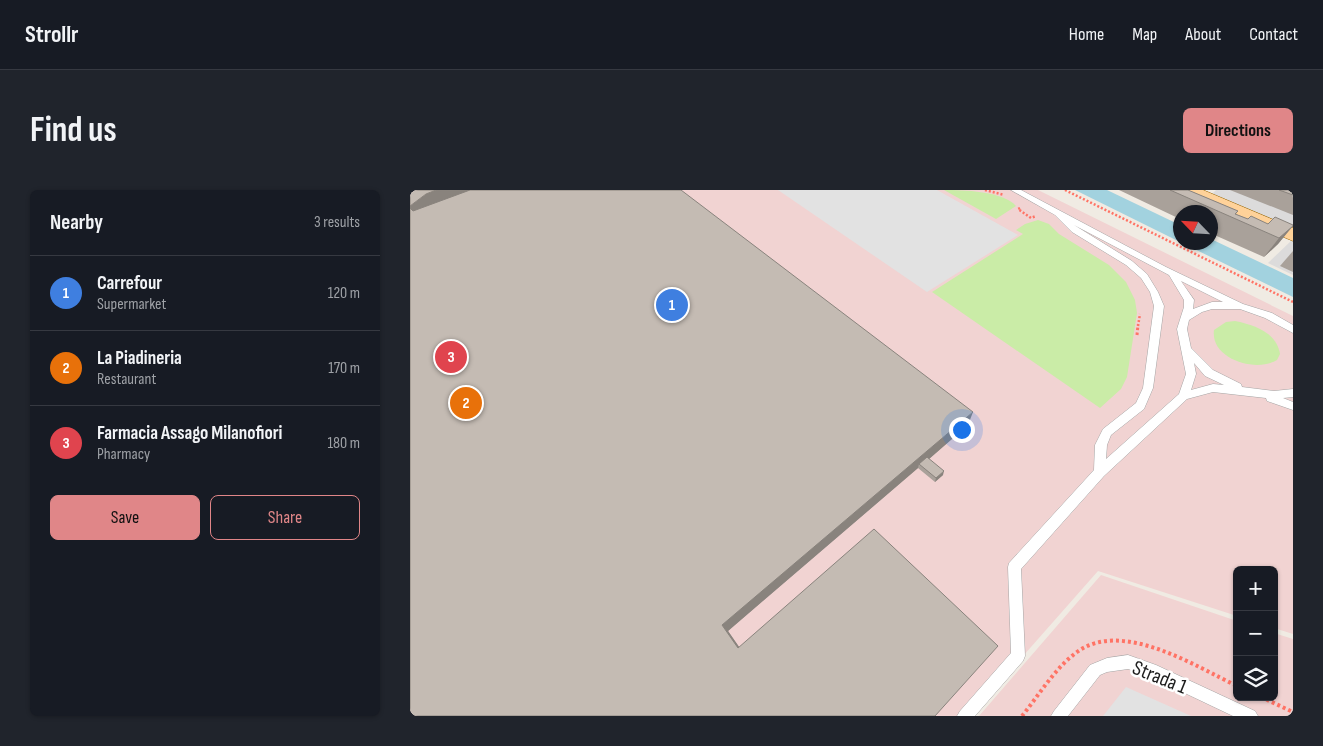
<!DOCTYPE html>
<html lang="en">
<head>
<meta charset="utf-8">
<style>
  :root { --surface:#171b24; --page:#20242c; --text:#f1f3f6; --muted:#9ea1a6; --line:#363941; --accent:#e08688 }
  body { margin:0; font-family:"Sofia Sans Condensed",sans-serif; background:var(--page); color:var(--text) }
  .controls { position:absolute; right:15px; bottom:15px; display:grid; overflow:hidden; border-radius:8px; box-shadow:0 1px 4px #0004 }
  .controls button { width:45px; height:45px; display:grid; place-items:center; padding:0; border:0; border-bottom:1px solid var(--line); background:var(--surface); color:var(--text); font:25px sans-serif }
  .compass { position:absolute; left:763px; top:15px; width:45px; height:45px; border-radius:50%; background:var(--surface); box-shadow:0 1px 4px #0004; rotate:295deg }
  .you { position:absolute; left:551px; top:239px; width:18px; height:18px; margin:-12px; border:4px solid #fff; border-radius:50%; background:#1a73e8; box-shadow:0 0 0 8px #1a73e833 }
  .badge { display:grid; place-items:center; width:32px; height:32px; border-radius:50%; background:var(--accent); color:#fff; font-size:16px; font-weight:700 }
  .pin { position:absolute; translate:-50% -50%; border:2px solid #fff; box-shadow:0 1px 5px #0006 }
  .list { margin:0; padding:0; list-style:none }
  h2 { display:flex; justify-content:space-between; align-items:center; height:65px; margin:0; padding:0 20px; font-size:21px }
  h2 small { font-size:16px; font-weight:400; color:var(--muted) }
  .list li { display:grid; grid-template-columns:32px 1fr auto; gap:15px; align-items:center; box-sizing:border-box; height:75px; padding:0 20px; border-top:1px solid var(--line) }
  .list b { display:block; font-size:19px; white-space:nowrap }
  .list p { margin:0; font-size:16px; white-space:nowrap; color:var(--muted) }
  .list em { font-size:16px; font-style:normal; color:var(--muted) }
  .actions { display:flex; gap:10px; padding:15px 20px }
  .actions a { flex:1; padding:11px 0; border:1px solid var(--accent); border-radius:8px; text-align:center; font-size:18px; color:var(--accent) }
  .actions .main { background:var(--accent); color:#111 }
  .icon { flex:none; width:28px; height:28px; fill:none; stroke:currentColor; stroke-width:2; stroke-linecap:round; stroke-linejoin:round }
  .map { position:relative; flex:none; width:883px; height:526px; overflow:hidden; border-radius:8px }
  header { display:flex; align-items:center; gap:30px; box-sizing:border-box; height:70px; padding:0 25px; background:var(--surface); border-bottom:1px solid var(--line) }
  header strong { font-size:24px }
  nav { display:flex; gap:28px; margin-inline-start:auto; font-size:18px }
  .intro { display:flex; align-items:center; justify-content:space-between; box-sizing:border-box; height:120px; padding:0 30px }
  h1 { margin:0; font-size:35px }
  .button { padding:12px 22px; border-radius:8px; background:var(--accent); color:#111; font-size:18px; font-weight:700 }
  main { display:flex; gap:30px; padding:0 30px }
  aside { flex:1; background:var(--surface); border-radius:8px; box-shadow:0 1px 4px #0004 }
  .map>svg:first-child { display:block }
  .residential { fill:#dcdbdb }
  .commercial { fill:#f1d3d2 }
  .grass { fill:#caeca7 }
  .parking { fill:#e2e2e2 }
  .water { fill:#a2d2df }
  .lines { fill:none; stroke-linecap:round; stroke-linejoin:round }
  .lane-casing { stroke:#a5a5a5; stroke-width:1 }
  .primary-casing { stroke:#986400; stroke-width:1 }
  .path-far2 { stroke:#ff7365; stroke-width:2.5; stroke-dasharray:2 2; stroke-linecap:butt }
  .path-far1 { stroke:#ff7365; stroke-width:3; stroke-dasharray:2.5 2.5; stroke-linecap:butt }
  .path { stroke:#ff7365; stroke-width:4; stroke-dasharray:3 3; stroke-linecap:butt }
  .lane { fill:#fff; fill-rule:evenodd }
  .primary { fill:#ffd299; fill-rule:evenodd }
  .wall { fill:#a9a19a }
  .shaded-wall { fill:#89837d }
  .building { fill:#c4bbb3; stroke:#89837d }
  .labels { text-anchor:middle; stroke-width:5; stroke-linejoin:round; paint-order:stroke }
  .near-street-label { font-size:21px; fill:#1e1e1e; stroke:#fff }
</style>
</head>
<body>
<header>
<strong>Strollr</strong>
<nav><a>Home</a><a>Map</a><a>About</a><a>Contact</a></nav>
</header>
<div class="intro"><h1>Find us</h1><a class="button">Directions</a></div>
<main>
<aside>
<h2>Nearby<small>3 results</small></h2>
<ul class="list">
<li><span class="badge" style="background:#3f7fe0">1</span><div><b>Carrefour</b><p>Supermarket</p></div><em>120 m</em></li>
<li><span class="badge" style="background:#e8710a">2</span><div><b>La Piadineria</b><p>Restaurant</p></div><em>170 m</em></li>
<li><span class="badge" style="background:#e0444e">3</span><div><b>Farmacia Assago Milanofiori</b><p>Pharmacy</p></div><em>180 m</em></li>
</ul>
<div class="actions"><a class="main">Save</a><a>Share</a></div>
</aside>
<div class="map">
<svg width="883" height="526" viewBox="0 0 883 526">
  <rect width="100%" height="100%" fill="#f0ebe3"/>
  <!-- residential -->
  <g class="residential">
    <polygon points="806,0 883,0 883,40 800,6"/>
    <polygon points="883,49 883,85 858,73"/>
  </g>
  <!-- commercial -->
  <g class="commercial">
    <polygon points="0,0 628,0 883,126 883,444 864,438 864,380 827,380 827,426 688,381 560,526 0,526"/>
    <polygon points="691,385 827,431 827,507 864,507 864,443 883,449 883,526 569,526"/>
  </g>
  <!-- grass -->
  <g class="grass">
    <path d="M534,0C553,0 593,1 606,16L586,29Z"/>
    <polygon points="628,30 639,34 649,44 699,75 716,92 725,110 727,123 717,187 711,199 690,218 522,102 613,44 606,40 615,34"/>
    <path d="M825,131C845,135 867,143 870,164L867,170C846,183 800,169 804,140L816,132Z"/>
  </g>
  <!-- parking -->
  <g class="parking">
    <polygon points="368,0 527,0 608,45 517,102"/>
    <polygon points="716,497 781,526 693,526"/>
  </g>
  <!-- water -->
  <g class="water">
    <polygon points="665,0 697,0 770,35 770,52"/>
    <polygon points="801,49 883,88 883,107 772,53 801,52"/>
  </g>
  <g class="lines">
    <!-- lane casing -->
    <g class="lane-casing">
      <g id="lane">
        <path d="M601,0H611L756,77L833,114L862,123L883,135V143L855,128L830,119H802L792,122L779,130L777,139L781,158L803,180L831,194L832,197L864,201L883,199V207L873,208L883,212V220L857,211L856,208L803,202L777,209L694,286L611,379L615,466L613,471L565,526H547L550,521L601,463L598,377L599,373L684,280L685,255L693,239L726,213L733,198L744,116L740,102L731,88L716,75L662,42L645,25ZM664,35L759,85L774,110V117L767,139L776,184L769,204L696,269L697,255L701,245L734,219L743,198L754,116L748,102L737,84L722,71ZM771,91L813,112H802L783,119L784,110ZM784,173L795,186L814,195L803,194L781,200L786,184Z"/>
        <polygon points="718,465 746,475 845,521 848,526 823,526 739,486 718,479 697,482 690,485 658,526 641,526 644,521 680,475 697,468"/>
      </g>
    </g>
    <!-- primary casing -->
    <g class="primary-casing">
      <polygon id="primary" points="769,0 793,0 883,38 883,51 772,4"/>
    </g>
    <!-- path-far2 -->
    <g class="path-far2">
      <polyline points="575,0 594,5"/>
      <polyline points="655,0 883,112"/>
      <polyline points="610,18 608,19 621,28 626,26"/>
      <polyline points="728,136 730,124"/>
    </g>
    <!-- path-far1 -->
    <polyline class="path-far1" points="727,145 728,135"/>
    <!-- path -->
    <g class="path">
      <polyline points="851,507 883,522"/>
      <path d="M612,526C629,505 645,478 667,462C712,429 785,476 827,496"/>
    </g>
    <!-- lane -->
    <use href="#lane" class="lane"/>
    <!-- primary -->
    <use href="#primary" class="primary"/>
  </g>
  <!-- wall -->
  <g class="wall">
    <polygon points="709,0 778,0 828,21 826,24 838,29 858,34 883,35 868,54 854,67 800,43 800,22 770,22 770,29"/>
    <polygon points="820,0 883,0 883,25"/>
    <polygon points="883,61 883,82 870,76"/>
    <polygon points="558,235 519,269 533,285 525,292 508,278 318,441 329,457 0,526"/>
  </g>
  <!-- shaded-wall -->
  <g class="shaded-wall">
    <polygon points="26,0 78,0 11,32 0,18 0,16 16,4"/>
    <polygon points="883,36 868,54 854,67 869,48"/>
    <polygon points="563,222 558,235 511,276 509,274 508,278 318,441 334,464 328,458 312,435"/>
    <polygon points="534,281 533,285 525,292 526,288"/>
  </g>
  <!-- building -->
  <g class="building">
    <polygon points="0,0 26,0 16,4 0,16"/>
    <polygon points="60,0 271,0 563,222 312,435 328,458 464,339 588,456 525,526 0,526 0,18 3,21"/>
    <polygon points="760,0 778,0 828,21 825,24 838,29 841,26 858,34 865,27 883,35 883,36 869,48"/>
    <polygon points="869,0 883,0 883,5"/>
    <polygon points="517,267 534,281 526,288 509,274"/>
  </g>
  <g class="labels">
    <!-- near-street labels -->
    <g class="near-street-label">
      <text transform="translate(750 487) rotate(22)" y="7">Strada 1</text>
    </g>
  </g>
</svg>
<div class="controls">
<button>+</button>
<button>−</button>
<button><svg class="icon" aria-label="layers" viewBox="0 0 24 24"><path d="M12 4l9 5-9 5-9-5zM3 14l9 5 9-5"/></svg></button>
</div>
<svg class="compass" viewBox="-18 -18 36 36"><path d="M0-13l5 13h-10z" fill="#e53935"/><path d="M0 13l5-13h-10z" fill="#9ea1a6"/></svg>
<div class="you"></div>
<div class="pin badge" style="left:262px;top:115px;background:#3f7fe0">1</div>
<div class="pin badge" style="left:56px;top:213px;background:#e8710a">2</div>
<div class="pin badge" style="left:41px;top:167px;background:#e0444e">3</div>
</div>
</main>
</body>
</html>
